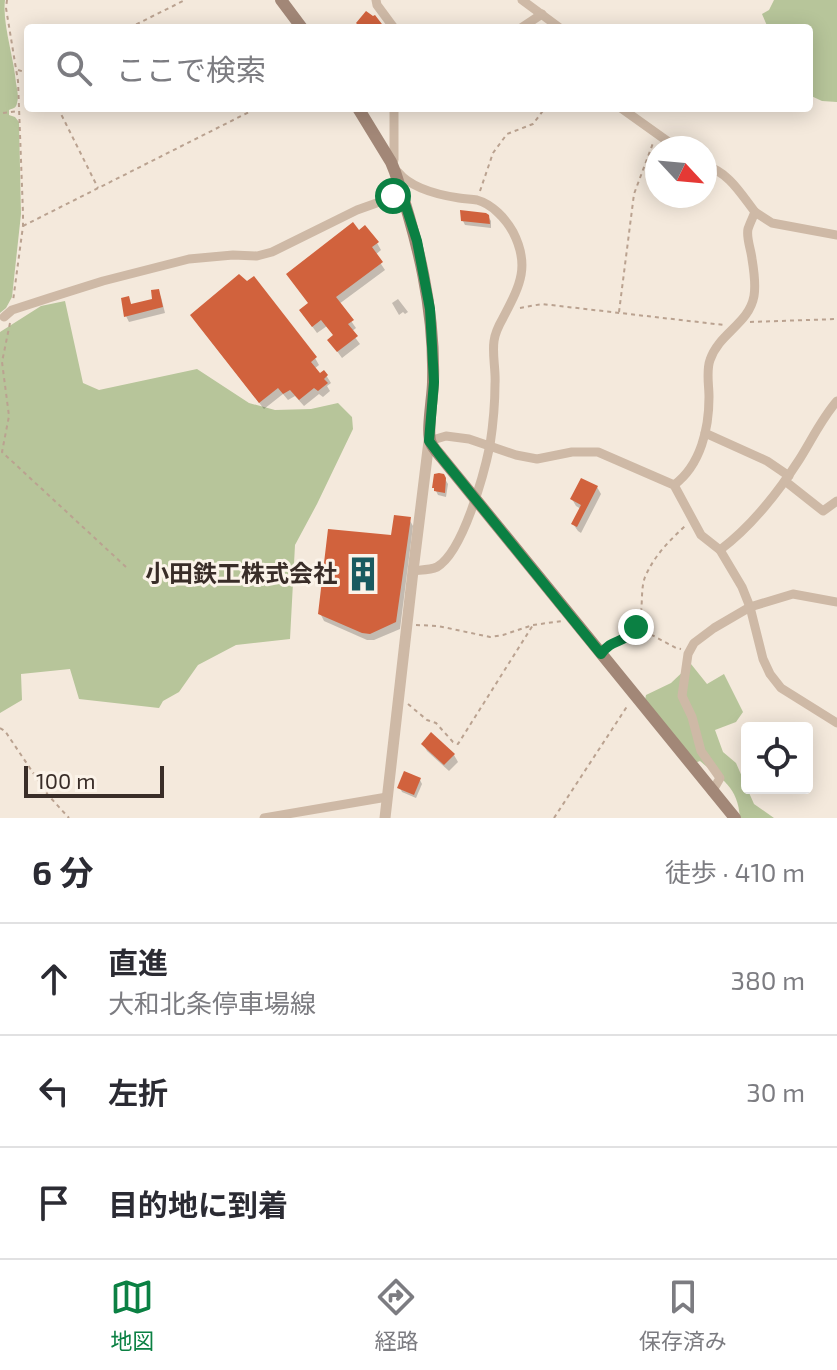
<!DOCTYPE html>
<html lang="ja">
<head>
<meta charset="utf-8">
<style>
  :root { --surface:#fff; --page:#f2f2f3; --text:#2b2b33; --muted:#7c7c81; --line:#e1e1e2; --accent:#0b8043 }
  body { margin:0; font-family:"Exo 2","Noto Sans JP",sans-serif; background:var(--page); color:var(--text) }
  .controls { position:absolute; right:24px; bottom:24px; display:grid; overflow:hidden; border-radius:8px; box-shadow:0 4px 20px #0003 }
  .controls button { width:72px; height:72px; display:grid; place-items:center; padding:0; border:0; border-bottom:2px solid var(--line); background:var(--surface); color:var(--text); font:40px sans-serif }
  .compass { position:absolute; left:645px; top:136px; width:72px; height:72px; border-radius:50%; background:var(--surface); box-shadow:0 4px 20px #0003; rotate:116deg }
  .scale { position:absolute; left:24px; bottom:20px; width:140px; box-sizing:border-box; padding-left:8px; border:4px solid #392d28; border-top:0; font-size:22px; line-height:28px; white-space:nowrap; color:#392d28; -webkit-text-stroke:6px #fbf3e9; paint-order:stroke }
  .stop { position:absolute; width:24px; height:24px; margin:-18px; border:6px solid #0b8043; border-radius:50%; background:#fff }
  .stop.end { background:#0b8043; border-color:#fff; box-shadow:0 2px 8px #0008 }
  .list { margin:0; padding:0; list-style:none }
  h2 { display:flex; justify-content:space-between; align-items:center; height:104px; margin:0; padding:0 32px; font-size:34px }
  h2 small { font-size:26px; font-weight:400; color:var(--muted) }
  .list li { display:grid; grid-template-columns:52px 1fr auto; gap:24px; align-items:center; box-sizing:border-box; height:112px; padding:0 32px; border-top:2px solid var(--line) }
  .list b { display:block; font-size:30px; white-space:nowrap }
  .list p { margin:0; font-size:26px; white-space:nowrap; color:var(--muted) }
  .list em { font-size:26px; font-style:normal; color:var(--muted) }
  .icon { flex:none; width:44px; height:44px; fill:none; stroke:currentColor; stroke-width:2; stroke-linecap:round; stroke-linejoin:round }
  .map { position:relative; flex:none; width:837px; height:818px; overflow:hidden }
  .search { position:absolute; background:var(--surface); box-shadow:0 4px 20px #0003; left:24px; right:24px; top:24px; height:88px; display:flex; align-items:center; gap:20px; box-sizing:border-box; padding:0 28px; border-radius:8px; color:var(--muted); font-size:30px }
  .sheet { height:440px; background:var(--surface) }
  nav { display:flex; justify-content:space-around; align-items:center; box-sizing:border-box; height:112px; border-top:2px solid var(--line); background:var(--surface); font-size:22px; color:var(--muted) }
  nav a { display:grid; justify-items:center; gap:4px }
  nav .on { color:var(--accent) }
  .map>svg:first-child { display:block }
  .green { fill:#b7c59a }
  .shadow { fill:#0003 }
  .building { fill:#d1623d }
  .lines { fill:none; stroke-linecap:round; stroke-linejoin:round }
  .path { stroke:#baa290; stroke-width:2; stroke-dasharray:4 4; stroke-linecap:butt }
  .minor { stroke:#ceb9a6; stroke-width:9 }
  .tertiary { stroke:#ceb9a6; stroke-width:11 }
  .secondary { stroke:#a28777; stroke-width:12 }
  .route { stroke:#0b8043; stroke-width:10 }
  .labels { text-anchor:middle; stroke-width:6; stroke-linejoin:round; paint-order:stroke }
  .poi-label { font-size:24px; font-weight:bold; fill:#392d28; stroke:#fbf3e9; text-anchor:end }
</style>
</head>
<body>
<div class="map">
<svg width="837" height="818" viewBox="0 0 837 818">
  <rect width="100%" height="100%" fill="#f4e9dc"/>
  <!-- green -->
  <g class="green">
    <path d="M0,0H5C2,23 14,58 16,83C17,89 19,97 17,103C16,108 14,108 9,110V115L15,117L19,122L21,214L12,297L6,308L0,313Z"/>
    <polygon points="774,0 837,0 837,102 822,101 809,95 809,28 768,28 762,14 769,10"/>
    <polygon points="65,301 83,383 99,390 197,369 249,403 275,410 311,409 338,403 352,417 353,429 317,504 295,545 290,639 236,645 198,665 179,692 163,701 159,708 79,699 70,669 21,674 22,700 0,713 0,332 41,306"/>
    <path d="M691,664L707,684L724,674L743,712L736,722L715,730L723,752L736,763L754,804L774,818H740C738,786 721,779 700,761L695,763L645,700L646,695L671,683Z"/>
  </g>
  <!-- shadow -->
  <g class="shadow">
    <polygon points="488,216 491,221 491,228 465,225 463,221"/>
    <polygon points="358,233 377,243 381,250 375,255 385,270 339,304 356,328 351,332 360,344 342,358 334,347 334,336 327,326 317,333 306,318 310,304"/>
    <polygon points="158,291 161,297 165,313 129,322 126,316 128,298 132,306 154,300"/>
    <polygon points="398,299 408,312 405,314 403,312 399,315 392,303"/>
    <polygon points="197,323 315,358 319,365 314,369 319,376 324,372 331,383 327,386 330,391 323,397 319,394 304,406 295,396 288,400 283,394 264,409"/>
    <polygon points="445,479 448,484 446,497 438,495 434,487"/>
    <polygon points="597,487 601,494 581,533 578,531 573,524 581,509 576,506 572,499"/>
    <polygon points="409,519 413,526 400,629 374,640 367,640 324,621 320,613"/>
    <polygon points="423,744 454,755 458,762 449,771 427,751"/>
    <polygon points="420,780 422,784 416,798 402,792 400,788"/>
  </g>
  <!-- building -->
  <g class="building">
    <polygon points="366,11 373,16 375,15 385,28 361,28 356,23"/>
    <polygon points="460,210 486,213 489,215 490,224 461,221"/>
    <polygon points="353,222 359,230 365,225 379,242 372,247 383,262 336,297 354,320 348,324 358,336 337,352 327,340 333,335 321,320 312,327 299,310 308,303 286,274"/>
    <polygon points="239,274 247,281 254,276 317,357 311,362 320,373 324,370 328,375 324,379 328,383 318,391 314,388 299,400 290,390 283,394 278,388 259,403 190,315"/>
    <polygon points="159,289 163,307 124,317 121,298 129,296 131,304 152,299 151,290"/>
    <polygon points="439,473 444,474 446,478 445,493 434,491 434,488 432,488 434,474"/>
    <polygon points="581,478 598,486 577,527 571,524 581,505 570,499"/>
    <polygon points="394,515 411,517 396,622 370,634 362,633 318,614 328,529 391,535"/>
    <polygon points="431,732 455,754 444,765 421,744"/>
    <polygon points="404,771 421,778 414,795 397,788"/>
  </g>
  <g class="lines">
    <!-- path -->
    <g class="path">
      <polyline points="7,0 6,8 18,81 23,213 23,226 13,301"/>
      <polyline points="129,28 185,0"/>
      <polyline points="18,70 28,73"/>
      <polyline points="58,108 98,188"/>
      <polyline points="3,113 18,111"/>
      <polyline points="480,191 493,153 507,134 533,124 545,108"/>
      <polyline points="23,226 257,108"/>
      <polyline points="520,308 542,304 724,325"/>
      <polyline points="619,312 634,194 653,143"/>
      <polyline points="750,322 837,319"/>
      <polyline points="10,323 2,362 9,416 2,452 126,567"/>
      <polyline points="416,625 438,626 490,637 503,635 533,625 562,621"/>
      <polyline points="637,627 676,648 681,649"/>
      <path d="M610,644C615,642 623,641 628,637C648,622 638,596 645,577C654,556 669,541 685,526"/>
      <polyline points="408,704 427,720 436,723 453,742 458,744 533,625"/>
      <polyline points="0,728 5,731 48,795 69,818"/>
      <polyline points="554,818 628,705"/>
    </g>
    <!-- minor -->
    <g class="minor">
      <polyline points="376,0 377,5 394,28"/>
      <polyline points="522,0 560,28"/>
      <polyline points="521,28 542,14"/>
      <polyline points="621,108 677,148"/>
      <polyline points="391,162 394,160 394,108"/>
      <path d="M395,172H398C411,188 439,195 459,198C465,199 471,199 477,200C492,204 506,219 513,232C531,267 519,287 503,318C499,325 495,333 494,341C492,355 496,370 495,384C495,404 493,425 490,445C484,474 463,552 437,567C430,570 420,570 413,571"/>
      <polyline points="755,212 772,223 837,235"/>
      <polyline points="4,317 12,310 49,298 103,281 189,259 233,255 257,256 272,252 357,210 402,194"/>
      <polyline points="705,433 767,461 789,476"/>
      <polyline points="429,441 446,436 469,439 516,455 537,459 572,452 598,452 674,485 701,535 720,550 742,587 750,607 763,659 770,674 781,688 837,723"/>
      <polyline points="785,481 823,511 837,501"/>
      <path d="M674,485C701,465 709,428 709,397C709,385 706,371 710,360C719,333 749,324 754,296C756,284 754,271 752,259C751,249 746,238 748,229C750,223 753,217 755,212C741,194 728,171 705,166"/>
      <path d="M720,550C752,526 777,494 799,460C811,441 822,418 837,401"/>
      <polyline points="712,792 720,778 701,751 692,717 682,696 688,654 694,643 714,628 750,607 793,594 837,602"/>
      <polyline points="264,818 387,797"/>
    </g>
    <!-- tertiary -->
    <polyline class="tertiary" points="385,818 413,571 429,441"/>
    <!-- secondary -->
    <g class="secondary">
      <polyline points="281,0 302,28"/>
      <path d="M358,108L391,162L395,172C418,241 435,309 433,382C433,396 426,433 431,443C433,448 438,453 442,458L735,818"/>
    </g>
  </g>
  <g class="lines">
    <!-- route -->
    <path class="route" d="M393,196L402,194L417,241L430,309L434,382L429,441L442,458L601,654C613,637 624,645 636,627"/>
  </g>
  <!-- icons -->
  <defs>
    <g id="building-bare" transform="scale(2.76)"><path d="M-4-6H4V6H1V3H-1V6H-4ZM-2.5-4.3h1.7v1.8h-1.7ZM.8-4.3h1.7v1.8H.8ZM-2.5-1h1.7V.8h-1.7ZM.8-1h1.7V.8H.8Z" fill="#195a5f" stroke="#fbf3e9" stroke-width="2.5" paint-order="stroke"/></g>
  </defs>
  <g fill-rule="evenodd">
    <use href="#building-bare" x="363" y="574"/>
  </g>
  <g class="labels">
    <!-- poi labels -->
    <g class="poi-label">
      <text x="337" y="582">小田鉄工株式会社</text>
    </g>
  </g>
</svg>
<div class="controls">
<button><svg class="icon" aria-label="locate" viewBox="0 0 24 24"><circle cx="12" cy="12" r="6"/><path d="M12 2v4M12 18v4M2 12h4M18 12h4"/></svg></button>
</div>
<svg class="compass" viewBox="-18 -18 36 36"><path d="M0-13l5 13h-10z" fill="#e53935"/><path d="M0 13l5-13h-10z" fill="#7c7c81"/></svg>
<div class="scale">100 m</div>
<div class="stop" style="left:393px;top:196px"></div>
<div class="stop end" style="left:636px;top:627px"></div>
<div class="search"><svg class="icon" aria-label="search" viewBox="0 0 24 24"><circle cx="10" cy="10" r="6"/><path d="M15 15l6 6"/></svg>ここで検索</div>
</div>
<section class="sheet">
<h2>6 分<small>徒歩 · 410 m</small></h2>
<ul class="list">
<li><svg class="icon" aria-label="ahead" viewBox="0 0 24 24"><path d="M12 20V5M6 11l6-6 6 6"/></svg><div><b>直進</b><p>大和北条停車場線</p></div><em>380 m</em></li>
<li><svg class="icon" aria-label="left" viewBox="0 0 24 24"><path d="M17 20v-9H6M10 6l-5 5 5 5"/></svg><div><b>左折</b></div><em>30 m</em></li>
<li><svg class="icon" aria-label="arrive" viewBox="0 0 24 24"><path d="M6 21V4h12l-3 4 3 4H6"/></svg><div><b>目的地に到着</b></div></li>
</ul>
</section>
<nav>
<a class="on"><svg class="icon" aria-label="map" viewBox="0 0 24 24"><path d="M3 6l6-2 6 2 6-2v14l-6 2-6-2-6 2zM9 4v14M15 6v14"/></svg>地図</a>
<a><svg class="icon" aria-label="directions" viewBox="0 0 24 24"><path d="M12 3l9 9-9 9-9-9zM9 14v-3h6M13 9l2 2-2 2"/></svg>経路</a>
<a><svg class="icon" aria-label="saved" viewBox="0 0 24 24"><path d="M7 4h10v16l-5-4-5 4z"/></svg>保存済み</a>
</nav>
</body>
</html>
